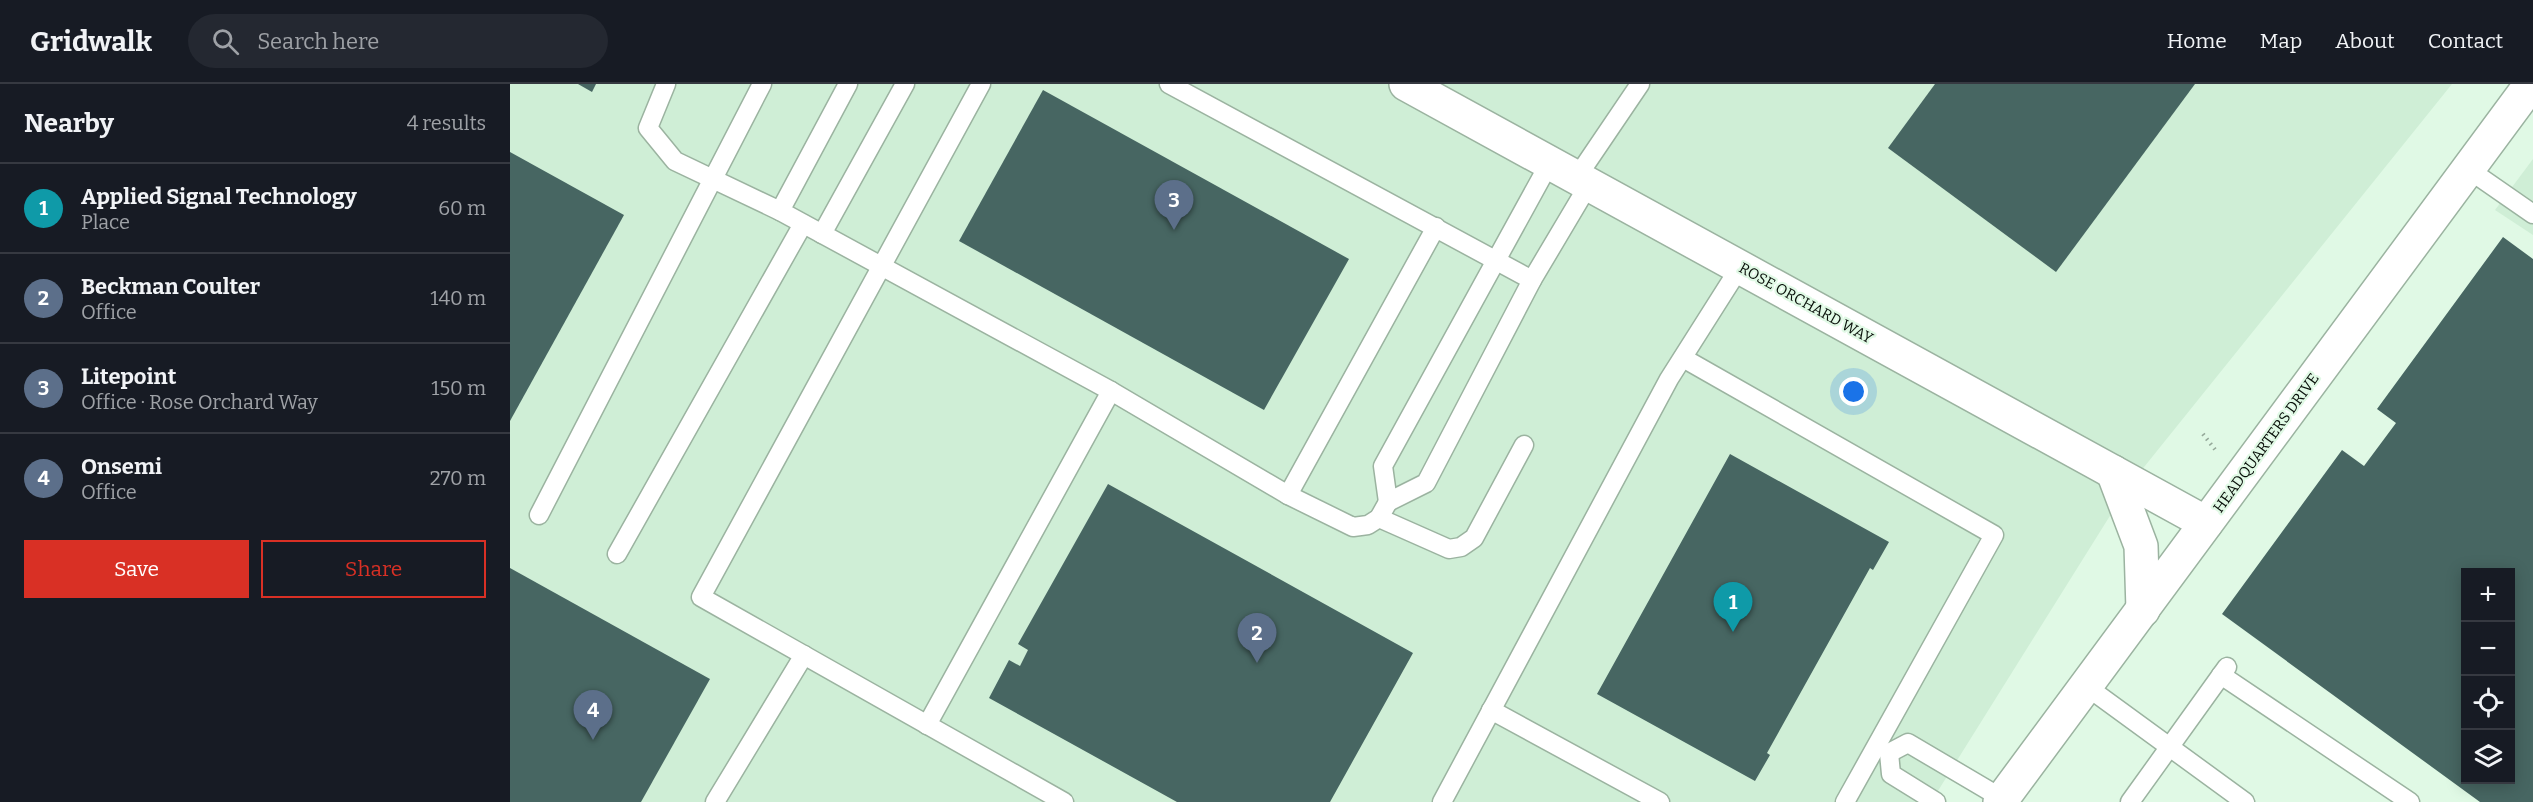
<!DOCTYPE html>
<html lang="en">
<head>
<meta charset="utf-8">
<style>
  :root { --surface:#171b24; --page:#242831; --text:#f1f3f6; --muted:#9ea1a6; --line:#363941; --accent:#d93025 }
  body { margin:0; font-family:Bitter,serif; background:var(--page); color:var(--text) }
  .controls { position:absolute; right:18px; bottom:18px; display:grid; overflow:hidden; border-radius:0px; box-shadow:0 3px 15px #0003 }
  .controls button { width:54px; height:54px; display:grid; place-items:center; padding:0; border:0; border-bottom:2px solid var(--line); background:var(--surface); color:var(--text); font:30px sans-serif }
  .you { position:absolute; left:1344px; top:308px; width:21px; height:21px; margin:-15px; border:4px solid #fff; border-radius:50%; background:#1a73e8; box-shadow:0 0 0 9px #1a73e833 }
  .badge { display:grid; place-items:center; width:39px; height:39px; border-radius:50%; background:var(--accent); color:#fff; font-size:20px; font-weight:700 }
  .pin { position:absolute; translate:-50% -50px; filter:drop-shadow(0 2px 3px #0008) }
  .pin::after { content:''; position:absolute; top:32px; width:21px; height:18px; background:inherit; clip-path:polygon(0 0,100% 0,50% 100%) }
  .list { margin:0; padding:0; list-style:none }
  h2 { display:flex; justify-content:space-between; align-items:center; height:78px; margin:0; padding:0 24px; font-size:26px }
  h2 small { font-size:20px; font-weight:400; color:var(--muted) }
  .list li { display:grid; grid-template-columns:39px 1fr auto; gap:18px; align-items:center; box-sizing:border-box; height:90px; padding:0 24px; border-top:2px solid var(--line) }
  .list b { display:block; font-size:22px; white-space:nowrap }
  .list p { margin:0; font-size:20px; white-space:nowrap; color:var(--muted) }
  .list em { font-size:20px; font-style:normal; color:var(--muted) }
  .actions { display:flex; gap:12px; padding:18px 24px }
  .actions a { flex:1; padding:14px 0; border:2px solid var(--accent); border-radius:0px; text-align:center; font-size:21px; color:var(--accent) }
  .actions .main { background:var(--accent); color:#fff }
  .icon { flex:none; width:33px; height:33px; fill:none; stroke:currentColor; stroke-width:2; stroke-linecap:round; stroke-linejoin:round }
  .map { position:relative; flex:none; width:2023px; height:718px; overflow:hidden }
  header { display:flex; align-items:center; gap:36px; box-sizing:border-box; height:84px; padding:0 30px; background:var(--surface); border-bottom:2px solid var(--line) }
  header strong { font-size:28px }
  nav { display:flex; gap:33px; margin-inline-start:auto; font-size:21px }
  .search { width:420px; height:54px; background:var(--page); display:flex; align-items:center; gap:15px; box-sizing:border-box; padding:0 21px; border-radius:33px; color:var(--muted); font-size:22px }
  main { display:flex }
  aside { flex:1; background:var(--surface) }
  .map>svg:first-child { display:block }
  .built { fill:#cfeed6 }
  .building { fill:#476662; fill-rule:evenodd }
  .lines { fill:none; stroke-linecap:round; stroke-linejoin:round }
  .service-casing { stroke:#9bb3a0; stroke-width:21 }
  .tertiary-casing { stroke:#9bb3a0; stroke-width:36 }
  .path { stroke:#95a899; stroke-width:4; stroke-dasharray:1.5 4.5; stroke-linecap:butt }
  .service { stroke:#fff; stroke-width:18 }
  .tertiary { stroke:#fff; stroke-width:33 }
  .labels { text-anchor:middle; stroke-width:4.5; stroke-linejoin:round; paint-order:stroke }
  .street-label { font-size:15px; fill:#060d07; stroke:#e0f9e5 }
</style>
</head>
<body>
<header>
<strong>Gridwalk</strong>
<div class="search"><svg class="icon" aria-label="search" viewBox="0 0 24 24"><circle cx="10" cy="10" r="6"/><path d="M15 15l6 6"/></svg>Search here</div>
<nav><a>Home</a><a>Map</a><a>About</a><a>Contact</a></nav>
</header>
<main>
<aside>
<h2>Nearby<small>4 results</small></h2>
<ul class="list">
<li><span class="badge" style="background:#0f9aa8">1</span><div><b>Applied Signal Technology</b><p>Place</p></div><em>60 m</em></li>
<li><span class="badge" style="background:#5c6f8a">2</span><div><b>Beckman Coulter</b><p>Office</p></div><em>140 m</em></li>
<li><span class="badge" style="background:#5c6f8a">3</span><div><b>Litepoint</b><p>Office · Rose Orchard Way</p></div><em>150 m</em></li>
<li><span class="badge" style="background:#5c6f8a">4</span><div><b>Onsemi</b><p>Office</p></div><em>270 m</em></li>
</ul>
<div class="actions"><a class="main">Save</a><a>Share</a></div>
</aside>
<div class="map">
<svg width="2023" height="718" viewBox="0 0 2023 718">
  <rect width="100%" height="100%" fill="#e0f9e5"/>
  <!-- built -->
  <g class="built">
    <polygon points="0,0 1942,0 1618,403 1421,718 0,718"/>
    <polygon points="2023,75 2023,151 1985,126"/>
  </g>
  <!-- building -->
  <g class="building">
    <polygon points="68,0 86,0 82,8"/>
    <polygon points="1425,0 1685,0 1546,188 1378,64"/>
    <polygon points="533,6 839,175 754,326 449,157"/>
    <polygon points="0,68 114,131 0,337"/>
    <path d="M1993,153L2023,175V718H1970L1712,530L1832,366L1854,382L1886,339L1867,325ZM1956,488H2000V696H1956Z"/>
    <polygon points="1220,370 1379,458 1363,486 1360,484 1257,669 1260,671 1245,697 1087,610"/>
    <polygon points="598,400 903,569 820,718 667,718 479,614 499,576 510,582 518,566 508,560"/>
    <polygon points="0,484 200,595 131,718 0,718"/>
  </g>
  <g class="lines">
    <!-- service casing -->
    <g class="service-casing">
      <g id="service">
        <polyline points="156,0 138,44 165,77 270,127 601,307 778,411 843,443 858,441 869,434 878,418"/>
        <polyline points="471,0 191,513 554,718"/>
        <polyline points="659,0 1022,196"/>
        <polyline points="1039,80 873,382 878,418 916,399 1022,196 1079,100"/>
        <polyline points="1958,85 2023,130"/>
        <polyline points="1067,93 1130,0"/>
        <polyline points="270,127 338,0"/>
        <polyline points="312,150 395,0"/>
        <polyline points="1173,274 1484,451 1335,718"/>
        <polyline points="778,411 926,143"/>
        <polyline points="29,431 252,0"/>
        <polyline points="869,434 939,465 951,463 964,454 1014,361"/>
        <polyline points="107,470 293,140"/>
        <polyline points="1711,591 1900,718"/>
        <polyline points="1576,602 1735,718"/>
        <polyline points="981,626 1150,718"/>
        <polyline points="417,641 601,307"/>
        <polyline points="1379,669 1398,659 1493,715"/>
        <polyline points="1379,669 1381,690 1426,718"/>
        <polyline points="205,718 294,571"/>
        <polyline points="932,718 1159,295 1230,183"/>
        <polyline points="1620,718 1717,583"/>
      </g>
    </g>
    <!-- tertiary casing -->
    <g class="tertiary-casing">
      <g id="tertiary">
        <polyline points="896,0 1696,439"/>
        <polyline points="1603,388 1631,462 1633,526"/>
        <polyline points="1490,718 2021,0"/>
      </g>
    </g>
    <!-- path -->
    <polyline class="path" points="1693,350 1707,368"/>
    <!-- service -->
    <use href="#service" class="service"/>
    <!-- tertiary -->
    <use href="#tertiary" class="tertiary"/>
  </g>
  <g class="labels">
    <!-- street labels -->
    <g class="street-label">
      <text transform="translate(1296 219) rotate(29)" y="5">ROSE ORCHARD WAY</text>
      <text transform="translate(1756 359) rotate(-54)" y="5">HEADQUARTERS DRIVE</text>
    </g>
  </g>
</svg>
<div class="controls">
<button>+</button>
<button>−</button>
<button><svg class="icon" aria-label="locate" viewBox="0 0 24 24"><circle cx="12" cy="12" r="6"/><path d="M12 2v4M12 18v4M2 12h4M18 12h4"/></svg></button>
<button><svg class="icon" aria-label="layers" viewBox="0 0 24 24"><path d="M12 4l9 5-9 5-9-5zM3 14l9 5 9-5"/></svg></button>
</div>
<div class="you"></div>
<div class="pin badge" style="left:1223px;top:548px;background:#0f9aa8">1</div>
<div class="pin badge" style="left:747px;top:579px;background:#5c6f8a">2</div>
<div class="pin badge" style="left:664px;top:146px;background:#5c6f8a">3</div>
<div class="pin badge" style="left:83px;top:656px;background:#5c6f8a">4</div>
</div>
</main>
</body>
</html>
